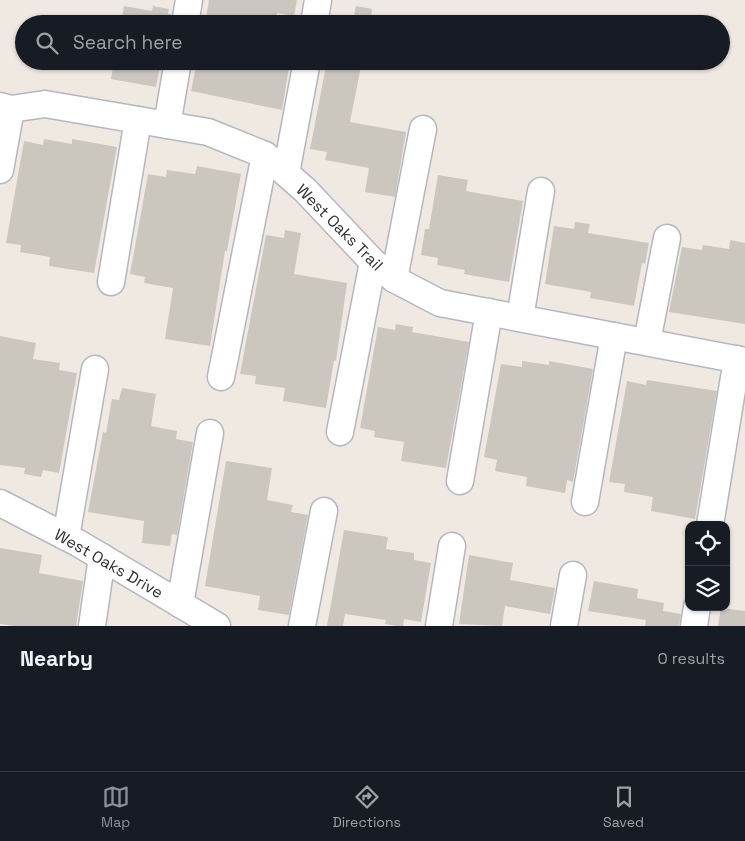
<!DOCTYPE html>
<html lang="en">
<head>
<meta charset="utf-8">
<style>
  :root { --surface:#171b24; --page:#20242c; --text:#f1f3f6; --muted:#9ea1a6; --line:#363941; --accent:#8c9099 }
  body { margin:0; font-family:"Space Grotesk",sans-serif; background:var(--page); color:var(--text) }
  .controls { position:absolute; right:15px; bottom:15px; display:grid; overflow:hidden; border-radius:10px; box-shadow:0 1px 4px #0004 }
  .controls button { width:45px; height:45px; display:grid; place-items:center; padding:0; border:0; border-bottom:1px solid var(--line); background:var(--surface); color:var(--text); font:25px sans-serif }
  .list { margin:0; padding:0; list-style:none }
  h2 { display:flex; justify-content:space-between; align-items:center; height:65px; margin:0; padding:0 20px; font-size:21px }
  h2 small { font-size:16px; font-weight:400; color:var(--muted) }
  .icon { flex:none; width:28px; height:28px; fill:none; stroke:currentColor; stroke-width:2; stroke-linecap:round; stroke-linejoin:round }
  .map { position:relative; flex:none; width:745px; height:626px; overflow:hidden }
  .search { position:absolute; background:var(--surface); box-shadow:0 1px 4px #0004; left:15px; right:15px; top:15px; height:55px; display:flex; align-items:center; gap:12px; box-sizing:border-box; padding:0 18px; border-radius:28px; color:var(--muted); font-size:19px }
  .sheet { height:145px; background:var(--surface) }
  nav { display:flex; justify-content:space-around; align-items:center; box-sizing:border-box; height:70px; border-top:1px solid var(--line); background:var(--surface); font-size:14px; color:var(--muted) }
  nav a { display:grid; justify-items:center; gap:2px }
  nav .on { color:var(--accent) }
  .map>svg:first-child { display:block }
  .building { fill:#cbc7bf }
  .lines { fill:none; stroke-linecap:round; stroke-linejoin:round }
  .minor-casing { stroke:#b4b7c1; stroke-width:29 }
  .minor { stroke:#fff; stroke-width:26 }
  .labels { text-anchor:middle; stroke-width:4; stroke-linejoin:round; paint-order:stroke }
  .street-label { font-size:16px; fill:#2e2e2e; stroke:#fff }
</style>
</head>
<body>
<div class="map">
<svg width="745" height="626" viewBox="0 0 745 626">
  <rect width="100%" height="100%" fill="#efe9e1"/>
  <!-- building -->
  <g class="building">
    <polygon points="209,0 297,0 294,16 277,13 276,24 205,24"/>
    <polygon points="124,6 152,11 153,6 169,9 168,14 171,14 170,24 121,24"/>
    <polygon points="356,6 372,9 370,24 352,24"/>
    <polygon points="114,61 161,61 156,87 111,79"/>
    <polygon points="197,61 290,61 282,110 191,91"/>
    <polygon points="327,61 362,61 350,122 406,132 395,197 365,192 369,168 325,160 327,152 310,149"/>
    <polygon points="44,139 72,144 72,139 117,147 94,273 49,266 50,257 20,252 21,245 6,243 24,141 43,145"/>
    <polygon points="197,166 241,174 227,251 225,251 210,346 165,339 173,288 144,283 145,277 130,274 148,174 166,177 167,170 195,174"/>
    <polygon points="438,175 468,180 466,191 523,201 509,282 464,274 465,270 437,265 438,258 421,255 425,229 429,229"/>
    <polygon points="575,222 590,224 588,233 649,243 645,264 642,263 634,306 590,298 591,292 545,284 554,226 574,229"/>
    <polygon points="285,230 301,233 294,274 347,283 336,361 334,360 326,408 283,401 285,388 255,384 256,376 240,374 266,235 284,238"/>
    <polygon points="730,240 745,243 745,324 669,312 682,247 702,250 703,245 729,249"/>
    <polygon points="396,324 413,327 412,332 469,342 446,468 401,461 404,442 374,437 375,431 360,428 378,327 395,330"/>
    <polygon points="0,336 36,343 33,359 60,363 59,370 77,373 59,473 43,470 41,477 24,474 25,468 0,465"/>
    <polygon points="522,361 549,365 549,361 593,369 573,482 567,480 565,493 526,486 527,477 495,471 497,460 484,457 501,364 522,367"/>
    <polygon points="647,380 717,391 695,519 651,511 653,497 624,492 625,484 609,482 627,381 646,385"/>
    <polygon points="122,388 156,394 151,426 177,431 176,439 193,442 177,535 172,534 170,546 142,543 144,521 88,512 103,432 106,433 112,399 119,400"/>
    <polygon points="226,461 272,468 267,500 293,505 291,512 308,515 289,615 258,610 260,596 205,586"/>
    <polygon points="344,530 388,537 386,549 414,553 414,560 431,563 421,622 404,619 403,626 397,626 385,624 386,620 345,614 343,626 327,626"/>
    <polygon points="0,548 42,555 39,573 83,581 76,626 14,626 0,624"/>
    <polygon points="469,555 513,563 510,580 555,588 550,614 505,606 502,626 459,624"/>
    <polygon points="594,581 638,589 637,598 664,603 663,611 681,614 679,626 645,626 646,620 588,611"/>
    <polygon points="721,608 745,611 745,626 718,626"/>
  </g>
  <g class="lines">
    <!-- minor casing -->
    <g class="minor-casing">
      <g id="minor">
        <polyline points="185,24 189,0"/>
        <polyline points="314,24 318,0"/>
        <polyline points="0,106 11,109 45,104 208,132 265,155 305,190 373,262 394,279 440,303 745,361"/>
        <polyline points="167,125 178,61"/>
        <polyline points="0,170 11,109"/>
        <polyline points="286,173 307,61"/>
        <polyline points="394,279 423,129"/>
        <polyline points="111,282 138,120"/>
        <polyline points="520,318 541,191"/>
        <polyline points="647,342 667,238"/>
        <polyline points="221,377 265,155"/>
        <polyline points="340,432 373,262"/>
        <polyline points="460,481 489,312"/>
        <polyline points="585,502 614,336"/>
        <polyline points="0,503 78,543 217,626"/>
        <polyline points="710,525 737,359"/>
        <polyline points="66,537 95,369"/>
        <polyline points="180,604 210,433"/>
        <polyline points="92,626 102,557"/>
        <polyline points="302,626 324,511"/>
        <polyline points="439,626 452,546"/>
        <polyline points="564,626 573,575"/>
        <polyline points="694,626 697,607"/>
      </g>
    </g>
    <!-- minor -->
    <use href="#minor" class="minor"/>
  </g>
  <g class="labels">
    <!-- street labels -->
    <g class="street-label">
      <text transform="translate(340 227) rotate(45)" y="6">West Oaks Trail</text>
      <text transform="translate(109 563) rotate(30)" y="6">West Oaks Drive</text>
    </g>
  </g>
</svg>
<div class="controls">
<button><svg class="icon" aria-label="locate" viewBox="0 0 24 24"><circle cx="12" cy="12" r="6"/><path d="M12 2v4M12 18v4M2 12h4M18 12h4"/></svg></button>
<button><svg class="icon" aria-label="layers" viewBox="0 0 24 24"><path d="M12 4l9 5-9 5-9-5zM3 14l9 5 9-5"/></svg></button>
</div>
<div class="search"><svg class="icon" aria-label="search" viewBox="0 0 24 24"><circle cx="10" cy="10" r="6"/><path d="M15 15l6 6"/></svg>Search here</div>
</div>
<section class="sheet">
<h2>Nearby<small>0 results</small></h2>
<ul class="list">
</ul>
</section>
<nav>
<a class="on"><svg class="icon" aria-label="map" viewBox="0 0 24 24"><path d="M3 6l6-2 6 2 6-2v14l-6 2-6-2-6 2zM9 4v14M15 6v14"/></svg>Map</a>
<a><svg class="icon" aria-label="directions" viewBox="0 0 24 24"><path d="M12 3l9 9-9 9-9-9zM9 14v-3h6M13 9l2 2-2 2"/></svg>Directions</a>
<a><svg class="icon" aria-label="saved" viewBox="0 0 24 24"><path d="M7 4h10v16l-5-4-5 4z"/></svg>Saved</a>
</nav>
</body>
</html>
